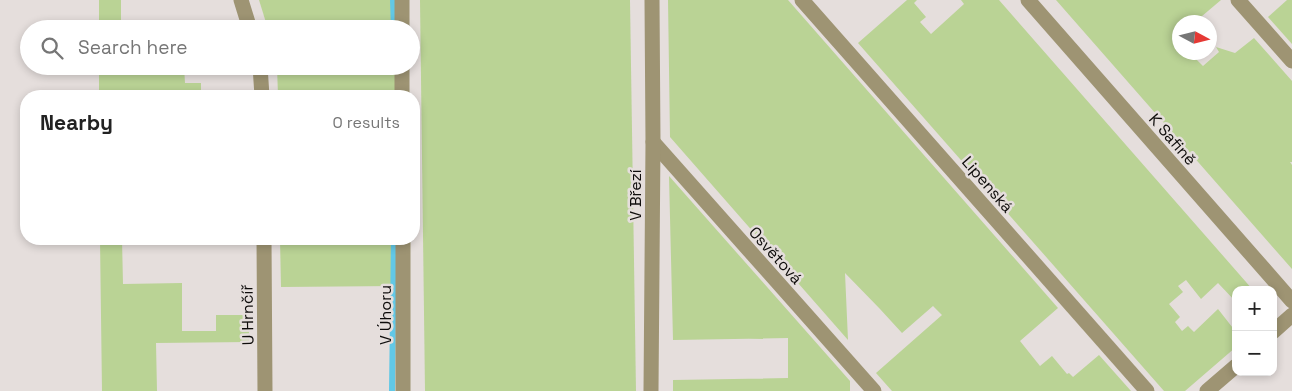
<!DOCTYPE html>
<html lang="en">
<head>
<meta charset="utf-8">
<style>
  :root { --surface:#fff; --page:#f2f2f2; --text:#222; --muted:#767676; --line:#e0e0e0 }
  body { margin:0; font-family:"Space Grotesk",sans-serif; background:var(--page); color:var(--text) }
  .controls { position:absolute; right:15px; bottom:15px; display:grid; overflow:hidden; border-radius:10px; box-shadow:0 2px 8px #0003 }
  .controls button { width:45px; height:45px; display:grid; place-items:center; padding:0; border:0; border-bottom:1px solid var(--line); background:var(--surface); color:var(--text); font:25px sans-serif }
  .compass { position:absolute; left:1172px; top:15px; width:45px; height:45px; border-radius:50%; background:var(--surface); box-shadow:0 2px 8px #0003; rotate:97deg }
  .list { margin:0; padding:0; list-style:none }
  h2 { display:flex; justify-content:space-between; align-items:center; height:65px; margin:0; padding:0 20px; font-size:21px }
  h2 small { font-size:16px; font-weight:400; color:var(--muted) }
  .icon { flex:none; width:28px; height:28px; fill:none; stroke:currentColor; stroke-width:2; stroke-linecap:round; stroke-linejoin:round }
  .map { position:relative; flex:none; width:1292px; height:391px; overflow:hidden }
  .search { position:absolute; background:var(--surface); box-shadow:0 2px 8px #0003; left:20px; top:20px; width:400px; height:55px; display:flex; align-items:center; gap:12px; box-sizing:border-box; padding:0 18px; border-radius:28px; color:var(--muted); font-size:19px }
  .panel { position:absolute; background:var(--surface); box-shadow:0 2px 8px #0003; left:20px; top:90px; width:400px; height:155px; border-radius:20px }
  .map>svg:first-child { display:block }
  .green { fill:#bad395 }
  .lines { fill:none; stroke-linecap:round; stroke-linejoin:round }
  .stream { stroke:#62c8e6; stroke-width:6 }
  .minor { stroke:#9e9473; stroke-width:15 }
  .labels { text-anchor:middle; stroke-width:5; stroke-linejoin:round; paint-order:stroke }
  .street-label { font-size:16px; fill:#0e0c0b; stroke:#e5dedc }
</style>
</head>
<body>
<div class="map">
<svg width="1292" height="391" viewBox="0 0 1292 391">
  <rect width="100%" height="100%" fill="#e5dedc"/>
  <!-- green -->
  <g class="green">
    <rect x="99" y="0" width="22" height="29"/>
    <polygon points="259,0 393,0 394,29 268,29"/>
    <polygon points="420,0 630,0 636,391 425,391"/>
    <polygon points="668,0 788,0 1058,308 1020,341 1040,366 1052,356 1067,374 1069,373 1073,377 1099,355 1131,391 892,391 876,373 942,315 933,306 902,333 880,309 845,273 848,340 670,137"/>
    <polygon points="907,0 917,0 914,3 926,17 920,22 931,34 964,4 961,0 999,0 1253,290 1236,290 1236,302 1218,283 1201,299 1186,280 1178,286 1183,292 1169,304 1180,317 1175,322 1182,331 1188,326 1194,332 1218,309 1236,332 1236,347 1185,391 1164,391 858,43"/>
    <polygon points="1056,0 1221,0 1195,22 1180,22 1179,36 1178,38 1179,40 1180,52 1190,53 1203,66 1219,52 1216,47 1235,53 1254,38 1292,81 1292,162 1290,162 1292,165 1292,269"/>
    <polygon points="1287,0 1292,0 1292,44 1268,17"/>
    <polygon points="99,66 184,66 185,83 201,83 201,90 212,90 211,96 99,96"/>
    <polygon points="277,66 395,66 395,96 278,96"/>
    <polygon points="669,176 850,381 850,391 673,391 673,380 788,378 788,338 673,340"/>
    <polygon points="100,239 122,239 123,284 182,283 182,331 216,331 216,315 249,315 249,342 156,343 157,391 102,391"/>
    <polygon points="280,239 396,239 396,286 281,287"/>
  </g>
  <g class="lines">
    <!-- stream -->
    <g class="stream">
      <polyline points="393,0 394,29"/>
      <polyline points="392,391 394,239"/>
    </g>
    <!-- minor -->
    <g class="minor">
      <polyline points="241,0 250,29"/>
      <polyline points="402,0 402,29"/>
      <polyline points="802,0 1147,391"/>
      <polyline points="1028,0 1292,301"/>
      <polyline points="1238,0 1292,61"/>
      <polyline points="260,66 262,96"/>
      <polyline points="402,66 402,96"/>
      <polyline points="653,142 874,391"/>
      <polyline points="264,239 265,391"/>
      <polyline points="403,239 403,391"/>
      <polyline points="1273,332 1292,315"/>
      <polyline points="651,391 653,142 652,0"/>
      <polyline points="1207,391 1236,366"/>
    </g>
  </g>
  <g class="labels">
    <!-- street labels -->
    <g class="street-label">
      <text transform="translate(1173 139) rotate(49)" y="6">K Safině</text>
      <text transform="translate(988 184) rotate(49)" y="6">Lipenská</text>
      <text transform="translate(635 195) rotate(-90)" y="6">V Březí</text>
      <text transform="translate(776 255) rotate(48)" y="6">Osvětová</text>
      <text transform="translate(247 315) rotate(-91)" y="6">U Hrnčíř</text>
      <text transform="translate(385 315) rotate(-90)" y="6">V Úhoru</text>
    </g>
  </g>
</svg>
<div class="controls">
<button>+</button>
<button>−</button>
</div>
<svg class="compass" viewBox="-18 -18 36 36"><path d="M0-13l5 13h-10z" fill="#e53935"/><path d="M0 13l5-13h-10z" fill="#767676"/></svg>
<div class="search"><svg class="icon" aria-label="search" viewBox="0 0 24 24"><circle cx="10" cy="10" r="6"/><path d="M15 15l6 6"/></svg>Search here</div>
<section class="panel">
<h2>Nearby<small>0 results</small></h2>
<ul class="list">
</ul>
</section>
</div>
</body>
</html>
